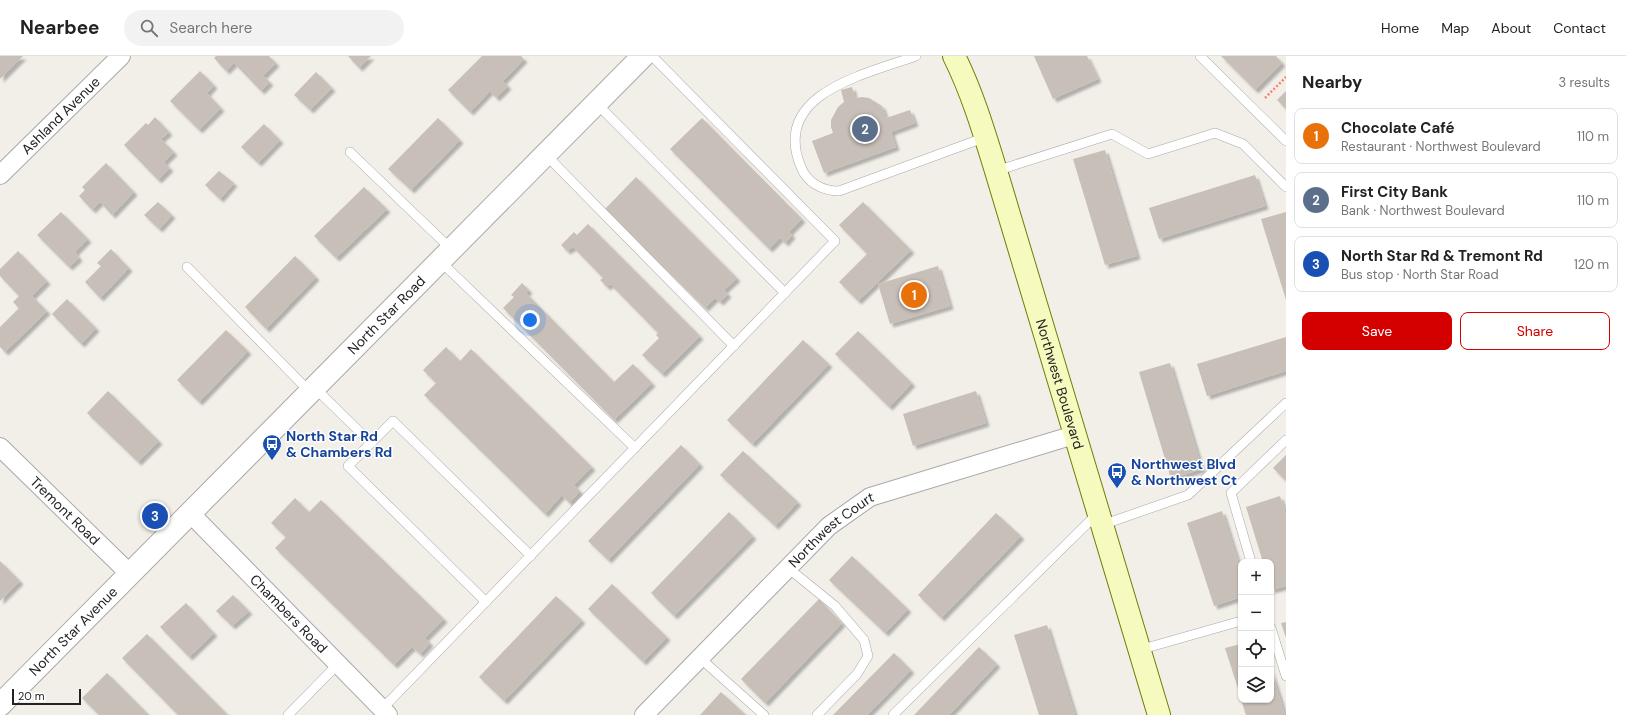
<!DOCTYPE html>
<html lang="en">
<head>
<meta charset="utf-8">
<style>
  :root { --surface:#fff; --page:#f2f2f2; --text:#222; --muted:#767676; --line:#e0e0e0; --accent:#d40000 }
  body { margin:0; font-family:"DM Sans",sans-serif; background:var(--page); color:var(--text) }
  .controls { position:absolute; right:12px; bottom:12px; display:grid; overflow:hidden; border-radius:8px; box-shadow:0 1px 3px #0004 }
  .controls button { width:36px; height:36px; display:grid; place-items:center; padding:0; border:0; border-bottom:1px solid var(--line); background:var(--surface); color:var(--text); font:20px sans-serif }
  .scale { position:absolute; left:12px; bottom:10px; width:69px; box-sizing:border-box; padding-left:4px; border:2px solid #222; border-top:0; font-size:11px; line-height:14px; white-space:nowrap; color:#222; -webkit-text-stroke:3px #fff; paint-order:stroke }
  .you { position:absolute; left:530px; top:264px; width:14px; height:14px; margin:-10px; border:3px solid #fff; border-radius:50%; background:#1a73e8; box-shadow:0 0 0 6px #1a73e833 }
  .badge { display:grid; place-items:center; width:26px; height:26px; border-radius:50%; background:var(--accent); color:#fff; font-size:13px; font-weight:700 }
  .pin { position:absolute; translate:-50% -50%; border:2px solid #fff; box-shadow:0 1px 4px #0006 }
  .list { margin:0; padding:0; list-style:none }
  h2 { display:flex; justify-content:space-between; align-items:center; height:52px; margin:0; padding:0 16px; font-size:17px }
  h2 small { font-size:13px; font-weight:400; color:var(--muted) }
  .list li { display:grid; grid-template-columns:26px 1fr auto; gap:12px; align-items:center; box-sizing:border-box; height:56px; margin:0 8px 8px; padding:0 8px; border:1px solid var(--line); border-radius:8px }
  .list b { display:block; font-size:15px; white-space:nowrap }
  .list p { margin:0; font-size:13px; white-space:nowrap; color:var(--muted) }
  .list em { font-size:13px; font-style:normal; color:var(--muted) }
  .actions { display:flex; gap:8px; padding:12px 16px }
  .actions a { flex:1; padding:9px 0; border:1px solid var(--accent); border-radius:8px; text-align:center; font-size:14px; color:var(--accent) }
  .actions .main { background:var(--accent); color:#fff }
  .icon { flex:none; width:22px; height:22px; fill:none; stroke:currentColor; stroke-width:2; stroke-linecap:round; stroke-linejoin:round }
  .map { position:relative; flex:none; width:1286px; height:659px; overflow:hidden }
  header { display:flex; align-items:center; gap:24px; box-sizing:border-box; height:56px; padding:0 20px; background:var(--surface); border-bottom:1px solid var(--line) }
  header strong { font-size:19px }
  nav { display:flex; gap:22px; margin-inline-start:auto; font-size:14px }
  .search { width:280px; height:36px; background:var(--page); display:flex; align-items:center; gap:10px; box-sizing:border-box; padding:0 14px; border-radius:22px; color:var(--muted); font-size:15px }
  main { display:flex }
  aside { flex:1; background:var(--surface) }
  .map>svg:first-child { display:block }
  .building { fill:#c7bfb8; filter:url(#shadow) }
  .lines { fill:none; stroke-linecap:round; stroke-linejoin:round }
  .service-casing { stroke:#a9a9a9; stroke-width:10 }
  .minor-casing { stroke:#a9a9a9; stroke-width:20 }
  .tertiary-casing { stroke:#a9a9a9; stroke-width:24 }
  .secondary-casing { stroke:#707d05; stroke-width:24 }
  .path { stroke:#fa8072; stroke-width:2.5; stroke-dasharray:2 2; stroke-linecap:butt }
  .service { stroke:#fff; stroke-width:9 }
  .minor { stroke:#fff; stroke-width:18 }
  .tertiary { stroke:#fff; stroke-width:22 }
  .secondary { stroke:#f7fabf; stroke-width:22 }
  .labels { text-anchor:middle; stroke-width:3; stroke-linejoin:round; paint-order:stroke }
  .street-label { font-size:14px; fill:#222; stroke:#fff }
  .transit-label { font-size:14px; font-weight:bold; fill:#164399; stroke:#fff; text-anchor:start }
</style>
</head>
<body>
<header>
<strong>Nearbee</strong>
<div class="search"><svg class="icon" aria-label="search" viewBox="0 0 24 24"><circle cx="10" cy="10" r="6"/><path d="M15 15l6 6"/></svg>Search here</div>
<nav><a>Home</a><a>Map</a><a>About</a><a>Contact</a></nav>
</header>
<main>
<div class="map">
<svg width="1286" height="659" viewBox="0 0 1286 659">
  <defs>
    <filter id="shadow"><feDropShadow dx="3.5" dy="3.5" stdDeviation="1" flood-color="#0004"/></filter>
  </defs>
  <rect width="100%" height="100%" fill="#f2efe9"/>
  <!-- building -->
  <g class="building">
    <polygon points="0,0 23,0 0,23"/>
    <polygon points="216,0 269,0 276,7 263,20 270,26 261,35 234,7 226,15 214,2"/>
    <polygon points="348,0 371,0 359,12"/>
    <polygon points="482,0 521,0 524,3 503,25 508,30 496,42 490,35 470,56 448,34"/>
    <polygon points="1034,0 1087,0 1098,23 1053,43"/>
    <polygon points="1221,0 1276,0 1282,7 1255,34"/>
    <polygon points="200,15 214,29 207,37 221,52 199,74 170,45"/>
    <polygon points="316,16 332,32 310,54 294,39"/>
    <polygon points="852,31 855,42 862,41 869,42 882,50 886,62 910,54 915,67 891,76 896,91 824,117 812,85 833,77 831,71 831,64 838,51 844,46 841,34"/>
    <polygon points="1286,35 1286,53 1277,44"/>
    <polygon points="155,61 169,76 161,83 174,96 164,106 170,112 158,124 124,89 146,67 148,69"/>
    <polygon points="438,62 460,84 411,134 388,113"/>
    <polygon points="702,62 802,163 789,176 792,179 785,187 780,182 769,193 670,93"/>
    <polygon points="264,68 280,84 258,107 241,91"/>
    <polygon points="1105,94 1137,200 1105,209 1073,103"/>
    <polygon points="106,107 134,136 112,159 100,146 92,154 79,140 85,134 82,131"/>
    <polygon points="219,115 234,127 220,143 205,129"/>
    <polygon points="1255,119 1265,150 1159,183 1149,152"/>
    <polygon points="636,121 737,222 724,234 728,238 720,246 715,242 705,252 605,153"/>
    <polygon points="364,131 387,153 336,202 314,180"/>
    <polygon points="158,146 172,159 159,173 144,159"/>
    <polygon points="863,146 911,194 858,245 839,226 867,198 839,169"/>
    <polygon points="61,156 88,183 75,196 79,202 69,211 37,179"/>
    <polygon points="1286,156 1286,244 1261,163"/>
    <polygon points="588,168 700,280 662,318 642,299 659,282 656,279 658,277 610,228 607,231 600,224 603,222 573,191 567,195 561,189 574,176 577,179"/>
    <polygon points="111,193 129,212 100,242 85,226 101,210 97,207"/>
    <polygon points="18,195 47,225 32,240 47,255 5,296 0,291 0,271 19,252 13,246 19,240 0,220 0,213"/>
    <polygon points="295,200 316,221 266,273 245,251"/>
    <polygon points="938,210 950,250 890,268 878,228"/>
    <polygon points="522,227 529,234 526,237 614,326 633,308 652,327 614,364 503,252 514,241 511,239"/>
    <polygon points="67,243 96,272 81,288 52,258"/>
    <polygon points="226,274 248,295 199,346 177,324"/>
    <polygon points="858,275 912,327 889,351 835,298"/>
    <polygon points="1286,281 1286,315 1207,340 1197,308"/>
    <polygon points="803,284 829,308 752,388 727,364"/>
    <polygon points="446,291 460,305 471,293 592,411 574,429 580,435 569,447 562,439 545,458 424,339 436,327 423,314"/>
    <polygon points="1170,307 1202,413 1171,423 1139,316"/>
    <polygon points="108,335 159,385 138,406 87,357"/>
    <polygon points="976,335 986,367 913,390 903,358"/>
    <polygon points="681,389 700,408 608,504 588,485"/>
    <polygon points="743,395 798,446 775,470 720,419"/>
    <polygon points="1286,399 1286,425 1273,412"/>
    <polygon points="1280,440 1286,459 1286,530 1271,534 1271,506 1263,506 1246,451"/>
    <polygon points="295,442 309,456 321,444 444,563 425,582 430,587 420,598 412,591 394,609 275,492 286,481 271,467"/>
    <polygon points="1222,455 1241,515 1241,541 1214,550 1187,467"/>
    <polygon points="729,456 753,480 674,560 651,537"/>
    <polygon points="996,457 1021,480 941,562 918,539"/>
    <polygon points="852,500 908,553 885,577 829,524"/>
    <polygon points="0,505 20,525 0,545"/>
    <polygon points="612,528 667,581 643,606 588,553"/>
    <polygon points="233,539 249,555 232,570 216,555"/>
    <polygon points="556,540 582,564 504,645 479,621"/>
    <polygon points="819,543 842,567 765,647 741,623"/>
    <polygon points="186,547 214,577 189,601 160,571"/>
    <polygon points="1286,566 1286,582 1281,567"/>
    <polygon points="1047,569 1075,659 1039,659 1014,579"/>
    <polygon points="147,578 228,659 178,659 122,602"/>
    <polygon points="1241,588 1241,642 1225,592"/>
    <polygon points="979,591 997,608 949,659 914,659"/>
    <polygon points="894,597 911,614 867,659 833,659"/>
    <polygon points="1271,614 1285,659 1246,659 1241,644 1271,644"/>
    <polygon points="107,617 149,659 99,659 82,642"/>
    <polygon points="721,636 746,659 700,659"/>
  </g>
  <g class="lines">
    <!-- service casing -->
    <g class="service-casing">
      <g id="service">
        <path d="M916,0C867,18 770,37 801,111C807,127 823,135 839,135L986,81"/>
        <polyline points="1200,0 1286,85"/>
        <polyline points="596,47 785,237"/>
        <polyline points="350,96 451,193"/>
        <polyline points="545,98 734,290"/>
        <polyline points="996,115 1112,78 1148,98 1215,77 1243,88 1286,131"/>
        <polyline points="440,205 635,392"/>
        <polyline points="187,211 310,336"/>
        <polyline points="314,331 371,387"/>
        <polyline points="1102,469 1188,439 1286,347"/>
        <polyline points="1251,506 1231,437 1286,384"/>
        <polyline points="788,512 835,550 864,584 868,600 857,618 817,659"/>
        <polyline points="486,546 348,410 393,365 531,500"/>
        <polyline points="1271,572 1286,620"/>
        <polyline points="1139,594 1241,565"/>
        <polyline points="700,602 764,659"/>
        <polyline points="382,653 835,185 652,0"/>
        <polyline points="288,659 338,608"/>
        <polyline points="893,659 1098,457"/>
      </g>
    </g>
    <!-- minor casing -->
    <g class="minor-casing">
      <g id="minor">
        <path id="s1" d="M0,119L121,0"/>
        <path id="s2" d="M0,391L130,518"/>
        <path id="s3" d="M190,457L388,659"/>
        <path id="s4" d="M644,659L829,470L870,441L1074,379"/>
      </g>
    </g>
    <!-- tertiary casing -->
    <g class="tertiary-casing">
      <g id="tertiary">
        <path id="s5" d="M0,649L643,0"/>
      </g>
    </g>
    <!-- secondary casing -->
    <g class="secondary-casing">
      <g id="secondary">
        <path id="s6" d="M954,0C972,36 984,76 996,115L1159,659"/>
      </g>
    </g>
    <!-- path -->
    <polyline class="path" points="1265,42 1286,21"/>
    <!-- service -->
    <use href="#service" class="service"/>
    <!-- minor -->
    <use href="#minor" class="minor"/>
    <!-- tertiary -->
    <use href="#tertiary" class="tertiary"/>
    <!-- secondary -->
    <use href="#secondary" class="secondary"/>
  </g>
  <!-- icons -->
  <defs>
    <g id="bus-pin" transform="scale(1)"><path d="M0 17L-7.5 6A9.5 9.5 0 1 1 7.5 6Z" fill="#1a4fb4" stroke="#fff"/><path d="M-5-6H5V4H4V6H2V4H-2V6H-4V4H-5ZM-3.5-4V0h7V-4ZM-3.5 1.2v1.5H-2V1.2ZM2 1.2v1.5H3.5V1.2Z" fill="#fff"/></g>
  </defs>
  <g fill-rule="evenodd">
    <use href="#bus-pin" x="272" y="388"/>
    <use href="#bus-pin" x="1117" y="416"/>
  </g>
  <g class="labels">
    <!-- street labels -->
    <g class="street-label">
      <text dy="5" stroke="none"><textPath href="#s1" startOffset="85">Ashland Avenue</textPath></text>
      <text dy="5" stroke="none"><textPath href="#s5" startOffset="549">North Star Road</textPath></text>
      <text dy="5" stroke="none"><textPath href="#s6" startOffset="345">Northwest Boulevard</textPath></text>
      <text dy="5" stroke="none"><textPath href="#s2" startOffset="91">Tremont Road</textPath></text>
      <text dy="5" stroke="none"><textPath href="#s4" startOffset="264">Northwest Court</textPath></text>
      <text dy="5" stroke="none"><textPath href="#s3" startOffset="141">Chambers Road</textPath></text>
      <text dy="5" stroke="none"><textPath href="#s5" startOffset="104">North Star Avenue</textPath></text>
    </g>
    <!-- transit labels -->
    <g class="transit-label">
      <text x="286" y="385">North Star Rd<tspan x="286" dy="16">&amp; Chambers Rd</tspan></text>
      <text x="1131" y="413">Northwest Blvd<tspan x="1131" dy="16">&amp; Northwest Ct</tspan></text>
    </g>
  </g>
</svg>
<div class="controls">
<button>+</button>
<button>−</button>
<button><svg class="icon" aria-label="locate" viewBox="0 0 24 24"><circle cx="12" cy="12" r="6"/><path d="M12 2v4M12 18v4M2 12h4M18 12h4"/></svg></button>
<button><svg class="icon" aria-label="layers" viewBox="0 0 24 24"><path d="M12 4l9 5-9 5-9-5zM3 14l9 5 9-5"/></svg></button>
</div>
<div class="scale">20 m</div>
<div class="you"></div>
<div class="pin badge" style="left:914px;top:239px;background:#e8710a">1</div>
<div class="pin badge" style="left:865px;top:73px;background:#5c6f8a">2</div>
<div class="pin badge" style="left:155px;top:460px;background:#1a4fb4">3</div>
</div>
<aside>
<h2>Nearby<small>3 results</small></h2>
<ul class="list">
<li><span class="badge" style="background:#e8710a">1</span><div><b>Chocolate Café</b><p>Restaurant · Northwest Boulevard</p></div><em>110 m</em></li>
<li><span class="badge" style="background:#5c6f8a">2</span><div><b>First City Bank</b><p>Bank · Northwest Boulevard</p></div><em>110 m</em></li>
<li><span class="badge" style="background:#1a4fb4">3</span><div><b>North Star Rd &amp; Tremont Rd</b><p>Bus stop · North Star Road</p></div><em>120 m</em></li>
</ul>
<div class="actions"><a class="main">Save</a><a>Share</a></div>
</aside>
</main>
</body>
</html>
